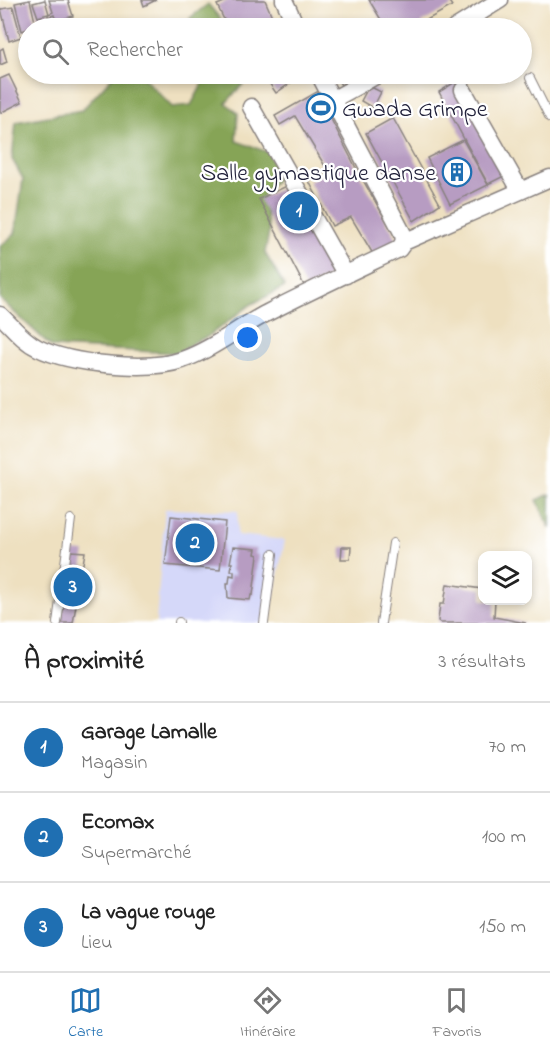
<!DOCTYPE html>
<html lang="fr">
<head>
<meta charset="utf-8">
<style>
  :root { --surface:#fff; --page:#f6f6f6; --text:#222; --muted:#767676; --line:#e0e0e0; --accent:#1f6fb2 }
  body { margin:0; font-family:"Indie Flower",sans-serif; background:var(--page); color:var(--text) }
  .controls { position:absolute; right:18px; bottom:18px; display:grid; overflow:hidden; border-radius:12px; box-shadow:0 3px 9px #0003 }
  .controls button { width:54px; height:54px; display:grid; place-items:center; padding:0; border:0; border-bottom:2px solid var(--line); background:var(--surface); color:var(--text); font:30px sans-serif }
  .you { position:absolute; left:248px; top:338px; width:21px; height:21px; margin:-15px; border:4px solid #fff; border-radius:50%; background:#1a73e8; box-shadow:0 0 0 9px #1a73e833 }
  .badge { display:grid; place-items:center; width:39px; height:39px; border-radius:50%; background:var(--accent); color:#fff; font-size:20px; font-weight:700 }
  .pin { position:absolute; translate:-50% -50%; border:3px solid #fff; box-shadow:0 2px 6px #0006 }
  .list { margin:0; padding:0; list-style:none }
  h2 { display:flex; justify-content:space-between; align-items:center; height:78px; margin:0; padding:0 24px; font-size:26px }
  h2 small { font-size:20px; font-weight:400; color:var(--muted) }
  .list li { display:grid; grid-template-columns:39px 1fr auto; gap:18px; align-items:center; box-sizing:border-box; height:90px; padding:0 24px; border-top:2px solid var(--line) }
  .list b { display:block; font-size:22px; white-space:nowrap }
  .list p { margin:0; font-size:20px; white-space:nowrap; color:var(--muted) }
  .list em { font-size:20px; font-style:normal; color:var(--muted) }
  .icon { flex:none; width:33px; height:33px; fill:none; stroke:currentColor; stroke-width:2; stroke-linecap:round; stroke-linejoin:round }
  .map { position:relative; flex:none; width:550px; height:623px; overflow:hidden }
  .search { position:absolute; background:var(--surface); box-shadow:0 3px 9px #0003; left:18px; right:18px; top:18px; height:66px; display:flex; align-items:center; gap:15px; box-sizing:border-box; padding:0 21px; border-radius:33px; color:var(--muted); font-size:22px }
  .sheet { height:348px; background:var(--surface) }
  nav { display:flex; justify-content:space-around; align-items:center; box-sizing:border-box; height:84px; border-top:2px solid var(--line); background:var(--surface); font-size:16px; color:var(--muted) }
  nav a { display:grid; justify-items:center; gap:3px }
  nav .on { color:var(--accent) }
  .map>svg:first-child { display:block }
  .built { fill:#d5d8f9 }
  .forest { fill:#86a457; stroke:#546349; stroke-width:1.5 }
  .building { fill:#b79cc2 }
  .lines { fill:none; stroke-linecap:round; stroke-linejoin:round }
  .service-casing { stroke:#88817e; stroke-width:10 }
  .minor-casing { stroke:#88817e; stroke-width:19 }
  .service { stroke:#fff; stroke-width:8 }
  .minor { stroke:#fff; stroke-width:16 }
  .labels { text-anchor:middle; stroke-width:4.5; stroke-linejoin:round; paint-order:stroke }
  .poi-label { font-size:24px; fill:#22223b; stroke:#fff; text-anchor:start }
</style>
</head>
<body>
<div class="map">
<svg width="550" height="623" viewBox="0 0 550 623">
  <rect width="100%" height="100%" fill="#fff"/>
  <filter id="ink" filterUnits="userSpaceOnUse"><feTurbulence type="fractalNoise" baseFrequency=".0167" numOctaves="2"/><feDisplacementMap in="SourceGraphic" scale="12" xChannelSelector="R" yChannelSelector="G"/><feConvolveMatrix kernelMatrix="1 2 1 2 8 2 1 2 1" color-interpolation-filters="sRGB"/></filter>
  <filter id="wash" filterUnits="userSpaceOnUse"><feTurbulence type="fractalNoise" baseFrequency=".008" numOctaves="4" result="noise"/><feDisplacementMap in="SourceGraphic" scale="24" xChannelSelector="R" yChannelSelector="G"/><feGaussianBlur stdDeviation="1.35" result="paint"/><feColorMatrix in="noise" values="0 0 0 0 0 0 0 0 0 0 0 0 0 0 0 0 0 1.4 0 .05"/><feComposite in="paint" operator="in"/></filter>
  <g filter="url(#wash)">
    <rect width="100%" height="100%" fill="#eee0c0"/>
    <!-- built -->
    <polygon class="built" points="165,509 238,511 237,535 285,540 268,623 156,623"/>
    <!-- forest -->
    <g class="forest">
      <polygon points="208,4 228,28 190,28 190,18"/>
      <polygon points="115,74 140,74 172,107 191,105 204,81 197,74 252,74 226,103 238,113 236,141 268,152 279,177 263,193 269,232 265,253 285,287 252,304 207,337 194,342 178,353 52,347 0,299 0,246 15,234 23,179 12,159 16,122 82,110"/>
      <polygon points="550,494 550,528 537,500"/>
    </g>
    <g id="blocks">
      <!-- building -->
      <g class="building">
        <polygon points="30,0 36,26 22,31 15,3"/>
        <polygon points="45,0 49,14 53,12 49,0 68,0 73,16 56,21 54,15 48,17 48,14 38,17 33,3"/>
        <polygon points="142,0 156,0 144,6"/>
        <polygon points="229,0 265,0 277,28 228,28 217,5"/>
        <polygon points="369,0 448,0 452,6 421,23 425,28 392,28 388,21 383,23"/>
        <polygon points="13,7 21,37 9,41 1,9"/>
        <polygon points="3,48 7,62 0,65 0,50"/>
        <polygon points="263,74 297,74 299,77 276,93"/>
        <polygon points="334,74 360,74 341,85"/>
        <polygon points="9,75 22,102 0,113 0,79"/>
        <polygon points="455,82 506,175 488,184 439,92"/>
        <polygon points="369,86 381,92 373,108 361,101"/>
        <polygon points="317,92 357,170 398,241 373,254 351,217 332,226 309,181 328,171 295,116 280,125 275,116"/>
        <polygon points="393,118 440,204 414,221 366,133"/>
        <polygon points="463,140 488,185 450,204 427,158"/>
        <polygon points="291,184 335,273 306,289 259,199"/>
        <polygon points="171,516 225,522 220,570 165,565"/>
        <polygon points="233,547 256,549 255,554 258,555 253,595 251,595 250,600 228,598 227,583 229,583 230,575 234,576 234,571 231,571 232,563 230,563"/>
        <polygon points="342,547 351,547 350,559 341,559"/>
        <polygon points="71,551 85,552 73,623 61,623"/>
        <polygon points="447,584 482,589 482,600 495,600 494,617 526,623 441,623 438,621 440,604 444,604"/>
      </g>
    </g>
  </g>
  <g filter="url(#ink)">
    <use href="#blocks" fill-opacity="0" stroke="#88817e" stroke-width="1.5"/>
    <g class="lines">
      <!-- service casing -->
      <g class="service-casing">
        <g id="service">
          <polyline points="530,78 550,118"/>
          <polyline points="57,623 71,519"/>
          <polyline points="179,623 179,622"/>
          <polyline points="264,623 273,554"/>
          <polyline points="381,623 393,543"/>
        </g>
      </g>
      <!-- minor casing -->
      <g class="minor-casing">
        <g id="minor">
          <polyline points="284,0 297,28"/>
          <polyline points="455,28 500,0"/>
          <polyline points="319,74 403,234 404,242"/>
          <polyline points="463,90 520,190"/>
          <polyline points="332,100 379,74"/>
          <polyline points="251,107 346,275"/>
          <path d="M0,315C12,326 23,341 38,348C71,364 148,372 182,360C213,349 238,328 267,313C310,291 355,270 399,249L404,242L550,178"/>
        </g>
      </g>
      <!-- service -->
      <use href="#service" class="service"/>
      <!-- minor -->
      <use href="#minor" class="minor"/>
    </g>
  </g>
  <!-- icons -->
  <defs>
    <g id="stadium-ring" transform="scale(1.5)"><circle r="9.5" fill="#fff" stroke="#1f6fb2" stroke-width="1.5"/><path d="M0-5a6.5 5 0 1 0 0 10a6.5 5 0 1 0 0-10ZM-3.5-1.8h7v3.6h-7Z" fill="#1f6fb2"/></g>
    <g id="building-ring" transform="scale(1.5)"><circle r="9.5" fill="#fff" stroke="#1f6fb2" stroke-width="1.5"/><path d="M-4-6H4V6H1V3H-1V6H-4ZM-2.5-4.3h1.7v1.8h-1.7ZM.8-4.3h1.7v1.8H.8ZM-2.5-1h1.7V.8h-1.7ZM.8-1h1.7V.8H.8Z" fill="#1f6fb2"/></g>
  </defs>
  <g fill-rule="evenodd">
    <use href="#stadium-ring" x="321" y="108"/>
    <use href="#building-ring" x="457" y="172"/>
  </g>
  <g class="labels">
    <!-- poi labels -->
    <g class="poi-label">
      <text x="342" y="116">Gwada Grimpe</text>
      <text x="436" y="180" text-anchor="end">Salle gymastique danse</text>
    </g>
  </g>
</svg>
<div class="controls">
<button><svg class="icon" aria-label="layers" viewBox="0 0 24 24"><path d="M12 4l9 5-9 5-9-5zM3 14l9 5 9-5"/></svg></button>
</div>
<div class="you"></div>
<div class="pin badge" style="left:299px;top:211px">1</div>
<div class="pin badge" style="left:195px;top:543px">2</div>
<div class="pin badge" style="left:73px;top:587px">3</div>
<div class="search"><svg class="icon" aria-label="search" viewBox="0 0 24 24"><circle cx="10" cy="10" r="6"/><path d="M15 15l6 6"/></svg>Rechercher</div>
</div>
<section class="sheet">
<h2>À proximité<small>3 résultats</small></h2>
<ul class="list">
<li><span class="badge">1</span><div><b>Garage Lamalle</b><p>Magasin</p></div><em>70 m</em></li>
<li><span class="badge">2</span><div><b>Ecomax</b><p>Supermarché</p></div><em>100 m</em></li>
<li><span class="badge">3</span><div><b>La vague rouge</b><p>Lieu</p></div><em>150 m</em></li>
</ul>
</section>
<nav>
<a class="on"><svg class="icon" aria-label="map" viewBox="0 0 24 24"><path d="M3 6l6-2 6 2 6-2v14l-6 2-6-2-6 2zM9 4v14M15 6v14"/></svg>Carte</a>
<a><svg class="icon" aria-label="directions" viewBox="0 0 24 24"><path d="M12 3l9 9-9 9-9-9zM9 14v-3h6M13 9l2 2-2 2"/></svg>Itinéraire</a>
<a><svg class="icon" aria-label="saved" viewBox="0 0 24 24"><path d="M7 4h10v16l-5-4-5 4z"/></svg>Favoris</a>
</nav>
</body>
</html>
